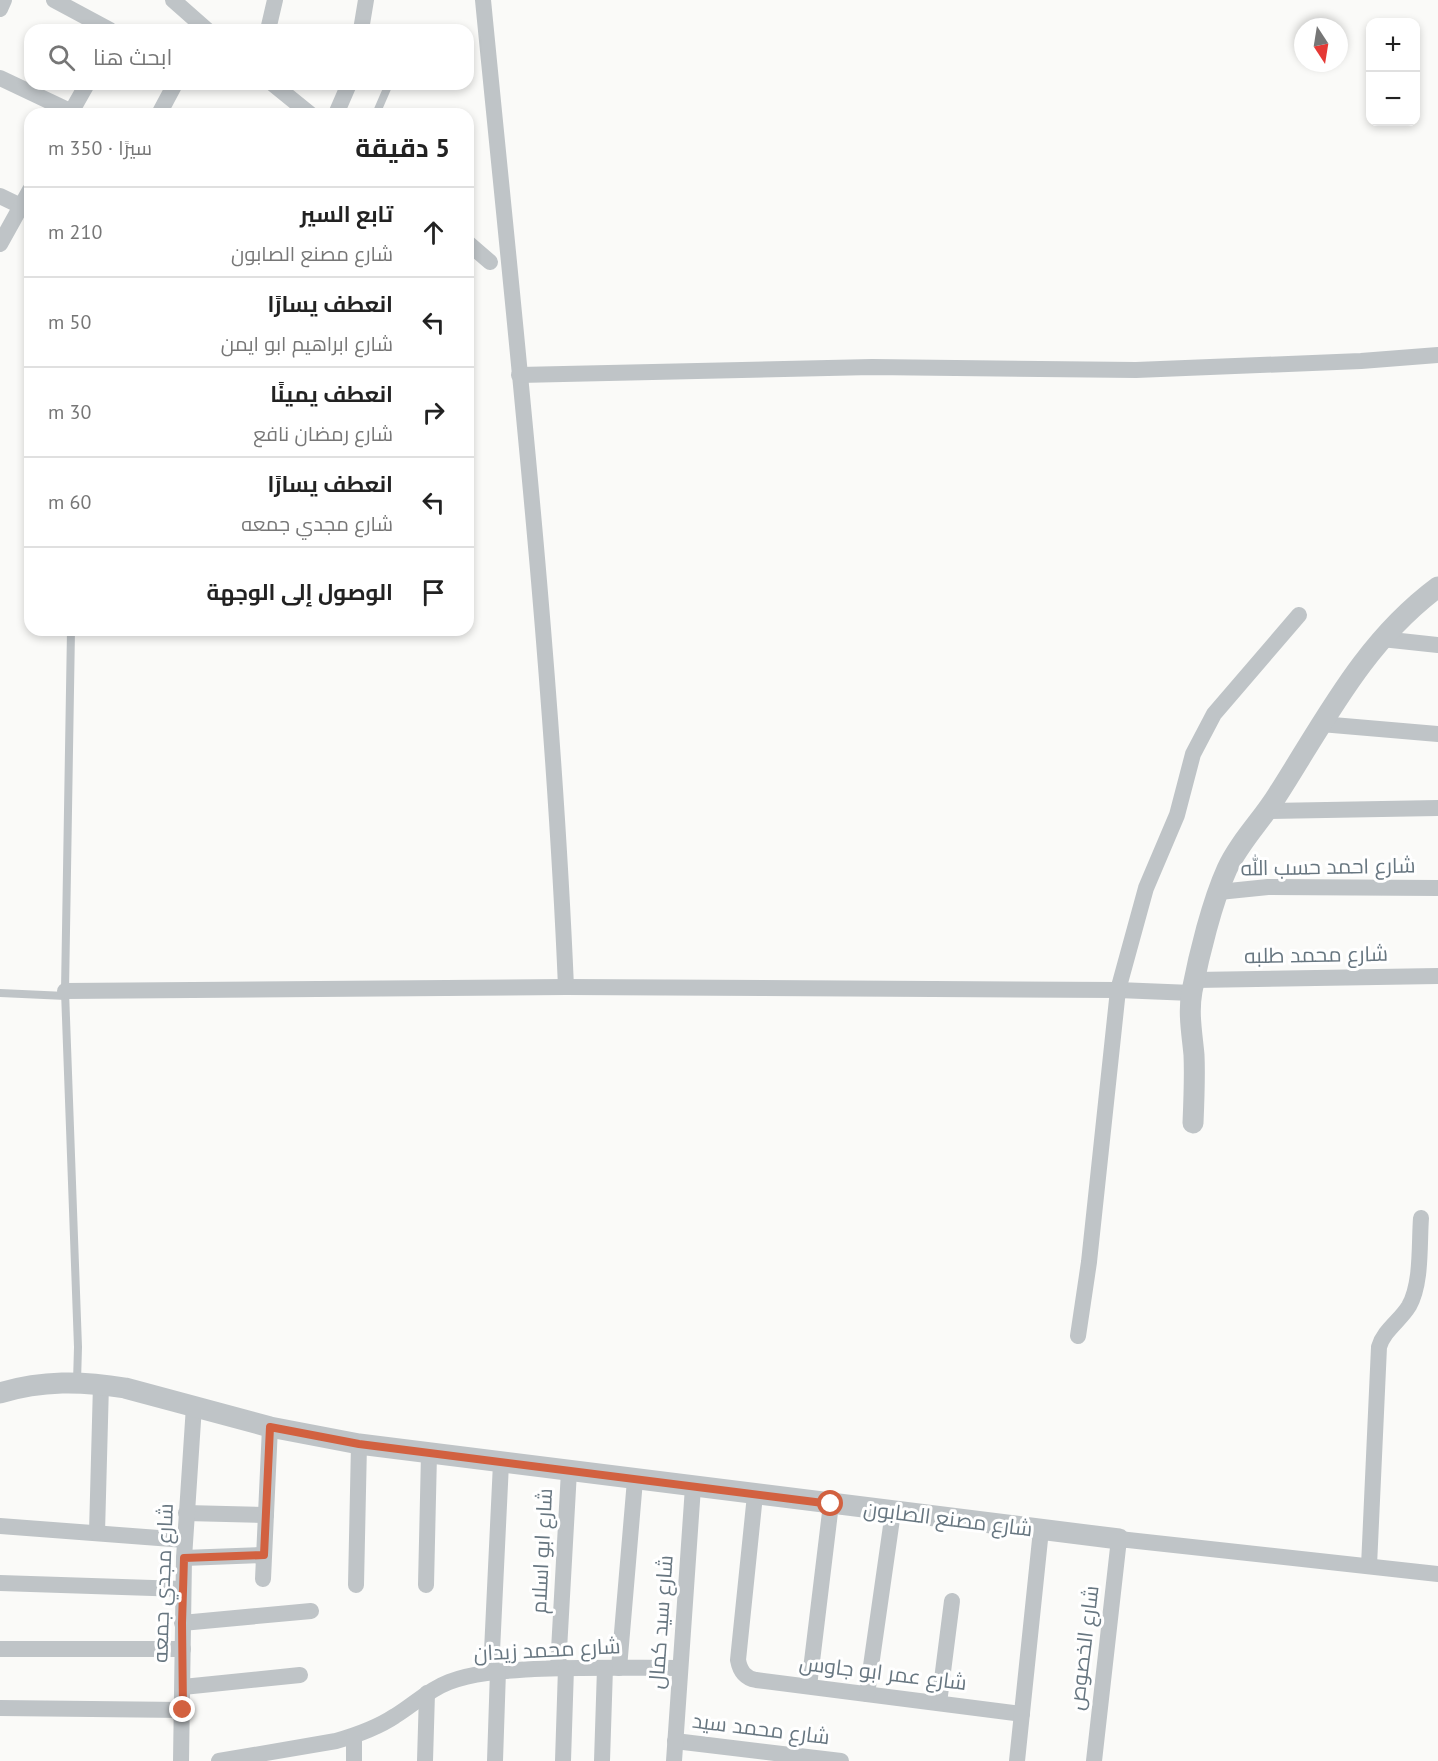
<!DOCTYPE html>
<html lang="ar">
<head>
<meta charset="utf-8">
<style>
  :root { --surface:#fff; --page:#f6f6f6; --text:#222; --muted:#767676; --line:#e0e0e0 }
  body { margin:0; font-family:"PT Sans",Cairo,sans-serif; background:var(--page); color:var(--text); direction:rtl }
  .controls { position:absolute; right:18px; top:18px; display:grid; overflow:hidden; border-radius:12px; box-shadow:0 3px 9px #0003 }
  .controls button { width:54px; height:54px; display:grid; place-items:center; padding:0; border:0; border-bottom:2px solid var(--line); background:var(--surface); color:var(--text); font:30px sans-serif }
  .compass { position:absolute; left:1294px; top:18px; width:54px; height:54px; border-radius:50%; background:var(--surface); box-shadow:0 3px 9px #0003; rotate:168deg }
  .stop { position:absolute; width:18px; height:18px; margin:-14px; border:4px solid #d26140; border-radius:50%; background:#fff }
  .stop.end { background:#d26140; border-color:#fff; box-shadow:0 2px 6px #0008 }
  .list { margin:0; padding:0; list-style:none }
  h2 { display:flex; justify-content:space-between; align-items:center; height:78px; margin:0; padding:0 24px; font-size:26px }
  h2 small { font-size:20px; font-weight:400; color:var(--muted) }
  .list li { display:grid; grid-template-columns:39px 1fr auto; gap:18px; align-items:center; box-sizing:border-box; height:90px; padding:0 24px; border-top:2px solid var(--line) }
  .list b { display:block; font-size:22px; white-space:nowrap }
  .list p { margin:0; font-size:20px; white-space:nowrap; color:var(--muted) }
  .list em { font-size:20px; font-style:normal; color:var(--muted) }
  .icon { flex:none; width:33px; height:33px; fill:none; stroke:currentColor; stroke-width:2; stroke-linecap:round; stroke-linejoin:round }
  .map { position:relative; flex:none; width:1438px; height:1761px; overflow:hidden; direction:ltr }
  .search { position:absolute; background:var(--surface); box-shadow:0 3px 9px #0003; left:24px; top:24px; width:450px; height:66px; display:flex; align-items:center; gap:15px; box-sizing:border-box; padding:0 21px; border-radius:18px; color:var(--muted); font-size:22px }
  .panel { position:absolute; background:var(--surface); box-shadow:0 3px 9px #0003; left:24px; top:108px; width:450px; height:528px; border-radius:18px; direction:rtl }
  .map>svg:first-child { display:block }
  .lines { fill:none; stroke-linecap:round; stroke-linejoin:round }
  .service { stroke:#bfc4c7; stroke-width:8 }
  .minor { stroke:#bfc4c7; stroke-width:16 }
  .tertiary { stroke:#bfc4c7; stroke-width:21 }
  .route { stroke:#d26140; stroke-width:8 }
  .labels { text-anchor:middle; stroke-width:6; stroke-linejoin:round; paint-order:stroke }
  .street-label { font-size:21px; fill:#677680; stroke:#fff }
</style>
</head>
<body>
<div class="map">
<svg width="1438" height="1761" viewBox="0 0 1438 1761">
  <rect width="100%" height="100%" fill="#fafaf8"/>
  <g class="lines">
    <!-- service -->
    <g class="service">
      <polyline points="376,114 389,84"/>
      <polyline points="71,630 65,991 78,1347 77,1382"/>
      <polyline points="0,993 66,996"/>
    </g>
    <!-- minor -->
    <g class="minor">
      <polyline points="54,0 110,30"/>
      <polyline points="173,0 207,30"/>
      <path d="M483,0C515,329 552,658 566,987"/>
      <polyline points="0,9 4,0"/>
      <polyline points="268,30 275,0"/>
      <polyline points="361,30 366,0"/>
      <polyline points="0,78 72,112"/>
      <polyline points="273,84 310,114"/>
      <polyline points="70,114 87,84"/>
      <polyline points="159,114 175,84"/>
      <polyline points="336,114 349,84"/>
      <polyline points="0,196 29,210"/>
      <polyline points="468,243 490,262"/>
      <polyline points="0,244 30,190"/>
      <polyline points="519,375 872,367 1136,370 1361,361 1438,355"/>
      <polyline points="1382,639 1438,645"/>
      <polyline points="1321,724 1438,734"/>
      <polyline points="1267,811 1438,808"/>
      <polyline points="1219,892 1268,887 1438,888"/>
      <polyline points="1195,980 1438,976"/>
      <polyline points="65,991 566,987 1118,990 1192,993"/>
      <polyline points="1078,1336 1089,1262 1118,990 1146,888 1177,815 1193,754 1214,714 1299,615"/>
      <path d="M755,1495L738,1660C740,1671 745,1678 756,1680L1022,1714"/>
      <polyline points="186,1513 266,1515"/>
      <polyline points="0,1526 185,1540"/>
      <polyline points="97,1533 101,1384"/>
      <polyline points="184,1558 264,1555"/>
      <path d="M1369,1566L1379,1347C1384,1330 1400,1321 1409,1306C1422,1283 1419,1244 1421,1218"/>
      <polyline points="263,1579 270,1427"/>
      <polyline points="0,1583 183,1589"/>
      <polyline points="356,1585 359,1444"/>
      <polyline points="426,1585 429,1454"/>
      <polyline points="182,1623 311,1611"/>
      <polyline points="0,1649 183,1649"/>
      <polyline points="558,1668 569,1471"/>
      <polyline points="619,1668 635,1480"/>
      <polyline points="491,1672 501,1463"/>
      <polyline points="809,1686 831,1504"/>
      <polyline points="183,1687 300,1675"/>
      <polyline points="867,1694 893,1512"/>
      <polyline points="939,1703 952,1601"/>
      <polyline points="0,1708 183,1710"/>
      <polyline points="675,1741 841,1761"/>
      <polyline points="181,1761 184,1558 194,1406"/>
      <path d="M219,1761L336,1741C357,1735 377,1728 395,1716C413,1705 428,1690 449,1682C476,1672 505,1671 534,1669C583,1667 631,1668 680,1668"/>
      <polyline points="354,1761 354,1736"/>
      <polyline points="425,1761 427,1693"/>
      <polyline points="495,1761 498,1671"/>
      <polyline points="563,1761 566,1668"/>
      <polyline points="602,1761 605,1668"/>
      <polyline points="674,1761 693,1487"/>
      <polyline points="1017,1761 1041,1530"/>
      <polyline points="1094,1761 1119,1539 1438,1574"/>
    </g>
    <!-- tertiary -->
    <g class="tertiary">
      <path d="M1193,1123C1194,1100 1195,1077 1194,1055C1192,1033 1188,1013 1192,991C1199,955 1212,902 1227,869C1240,841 1262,820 1278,794C1326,719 1364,642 1438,587"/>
      <path d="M0,1393C42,1380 82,1381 125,1388L270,1427L359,1444L1119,1539"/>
    </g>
  </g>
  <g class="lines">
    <!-- route -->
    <polyline class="route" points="183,1710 182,1623 184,1558 264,1555 270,1427 359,1444 831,1504"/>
  </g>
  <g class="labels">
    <!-- street labels -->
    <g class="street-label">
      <text transform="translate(1328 867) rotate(-1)" y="7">شارع احمد حسب الله</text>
      <text transform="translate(1316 955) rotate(-1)" y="7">شارع محمد طلبه</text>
      <text transform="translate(948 1519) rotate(7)" y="7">شارع مصنع الصابون</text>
      <text transform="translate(542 1551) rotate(-87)" y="7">شارع ابو اسلام</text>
      <text transform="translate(163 1583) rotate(-88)" y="7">شارع مجدي جمعه</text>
      <text transform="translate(661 1622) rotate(-86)" y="7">شارع سيد كمال</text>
      <text transform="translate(1084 1648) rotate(-83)" y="7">شارع الخصوص</text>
      <text transform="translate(547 1650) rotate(-3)" y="7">شارع محمد زيدان</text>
      <text transform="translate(883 1673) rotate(7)" y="7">شارع عمر ابو جاوس</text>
      <text transform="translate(761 1729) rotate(7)" y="7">شارع محمد سيد</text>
    </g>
  </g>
</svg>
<div class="controls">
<button>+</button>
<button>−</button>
</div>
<svg class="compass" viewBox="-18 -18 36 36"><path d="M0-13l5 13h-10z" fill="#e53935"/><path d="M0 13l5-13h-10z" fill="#767676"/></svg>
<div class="stop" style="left:831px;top:1504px"></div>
<div class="stop end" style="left:183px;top:1710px"></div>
<div class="search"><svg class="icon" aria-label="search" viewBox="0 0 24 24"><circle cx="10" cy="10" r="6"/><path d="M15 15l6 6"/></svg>ابحث هنا</div>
<section class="panel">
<h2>5 دقيقة<small>سيرًا · 350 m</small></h2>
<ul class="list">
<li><svg class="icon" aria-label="ahead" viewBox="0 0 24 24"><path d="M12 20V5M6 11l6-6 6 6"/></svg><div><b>تابع السير</b><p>شارع مصنع الصابون</p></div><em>210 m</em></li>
<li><svg class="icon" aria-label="left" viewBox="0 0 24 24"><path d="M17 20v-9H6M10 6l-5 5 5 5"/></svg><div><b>انعطف يسارًا</b><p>شارع ابراهيم ابو ايمن</p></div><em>50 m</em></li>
<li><svg class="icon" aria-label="right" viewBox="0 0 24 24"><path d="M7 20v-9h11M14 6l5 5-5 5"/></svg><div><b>انعطف يمينًا</b><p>شارع رمضان نافع</p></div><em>30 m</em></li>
<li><svg class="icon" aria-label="left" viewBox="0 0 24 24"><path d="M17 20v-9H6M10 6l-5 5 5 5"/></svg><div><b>انعطف يسارًا</b><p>شارع مجدي جمعه</p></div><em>60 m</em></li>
<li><svg class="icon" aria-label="arrive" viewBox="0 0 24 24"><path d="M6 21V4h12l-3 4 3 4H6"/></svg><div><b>الوصول إلى الوجهة</b></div></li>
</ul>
</section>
</div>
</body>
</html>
